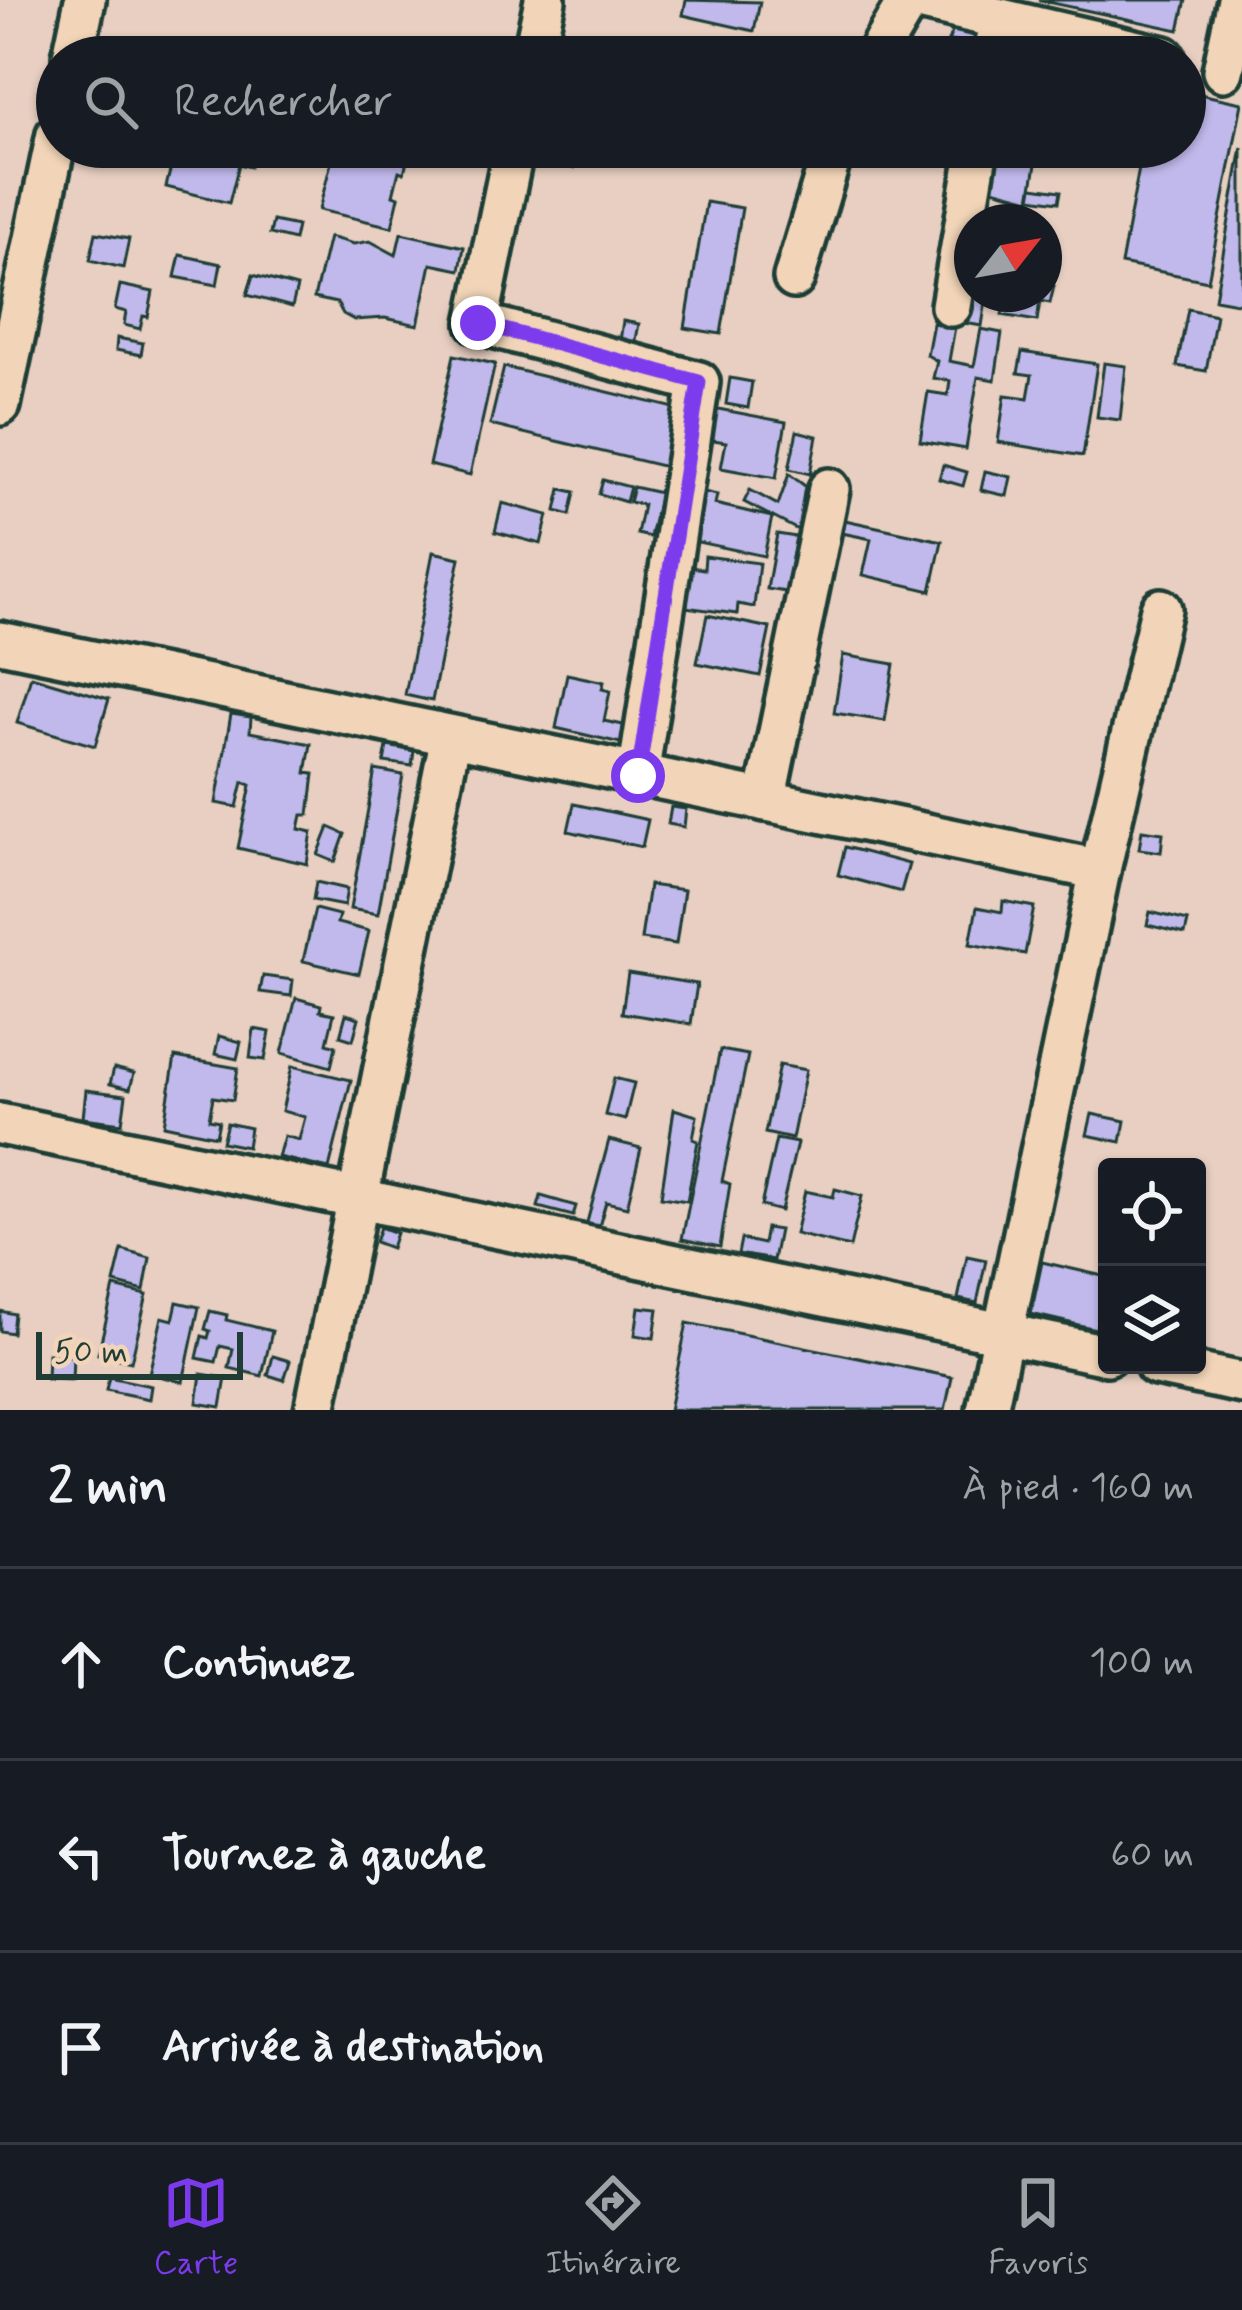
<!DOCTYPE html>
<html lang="fr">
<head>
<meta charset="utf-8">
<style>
  :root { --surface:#171b24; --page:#242831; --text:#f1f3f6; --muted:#9ea1a6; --line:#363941; --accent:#7c3aed }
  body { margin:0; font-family:Mynerve,sans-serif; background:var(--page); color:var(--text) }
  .controls { position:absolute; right:36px; bottom:36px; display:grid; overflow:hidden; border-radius:12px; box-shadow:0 3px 9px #0004 }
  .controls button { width:108px; height:108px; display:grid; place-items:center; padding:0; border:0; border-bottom:3px solid var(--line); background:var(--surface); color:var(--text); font:60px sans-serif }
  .compass { position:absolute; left:954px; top:204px; width:108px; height:108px; border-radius:50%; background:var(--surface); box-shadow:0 3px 9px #0004; rotate:59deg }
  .scale { position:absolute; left:36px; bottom:30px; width:207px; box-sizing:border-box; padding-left:12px; border:6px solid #1f3d34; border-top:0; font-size:33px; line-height:42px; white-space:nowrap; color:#1f3d34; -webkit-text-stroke:9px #f2d5b8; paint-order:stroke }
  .stop { position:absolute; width:36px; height:36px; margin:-27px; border:9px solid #7c3aed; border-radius:50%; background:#fff }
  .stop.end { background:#7c3aed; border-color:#fff; box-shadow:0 3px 12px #0008 }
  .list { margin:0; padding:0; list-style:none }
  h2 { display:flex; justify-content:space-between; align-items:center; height:156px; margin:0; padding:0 48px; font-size:51px }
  h2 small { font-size:39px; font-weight:400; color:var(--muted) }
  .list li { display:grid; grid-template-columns:78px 1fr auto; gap:36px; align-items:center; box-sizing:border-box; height:192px; padding:0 48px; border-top:3px solid var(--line) }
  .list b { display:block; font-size:45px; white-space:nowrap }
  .list em { font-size:39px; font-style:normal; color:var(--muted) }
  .icon { flex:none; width:66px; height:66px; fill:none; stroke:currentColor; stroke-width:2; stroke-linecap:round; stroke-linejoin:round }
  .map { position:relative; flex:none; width:1242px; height:1410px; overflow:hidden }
  .search { position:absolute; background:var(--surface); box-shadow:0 3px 9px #0004; left:36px; right:36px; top:36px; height:132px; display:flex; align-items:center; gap:30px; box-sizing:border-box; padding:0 42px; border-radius:66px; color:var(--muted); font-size:45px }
  .sheet { height:732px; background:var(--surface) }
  nav { display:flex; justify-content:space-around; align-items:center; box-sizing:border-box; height:168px; border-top:3px solid var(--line); background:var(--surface); font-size:33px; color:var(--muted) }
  nav a { display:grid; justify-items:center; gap:6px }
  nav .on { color:var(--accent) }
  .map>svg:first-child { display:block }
  .building { fill:#c1b9eb; stroke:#1f3d34; stroke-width:3 }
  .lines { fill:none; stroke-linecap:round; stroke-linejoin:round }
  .minor-casing { stroke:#1f3d34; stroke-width:48 }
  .minor { stroke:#f2d5b8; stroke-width:39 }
  .route { stroke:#7c3aed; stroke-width:15 }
</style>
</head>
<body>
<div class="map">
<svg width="1242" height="1410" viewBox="0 0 1242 1410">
  <rect width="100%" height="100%" fill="#e8cfc2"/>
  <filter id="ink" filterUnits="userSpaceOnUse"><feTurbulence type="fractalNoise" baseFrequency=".00833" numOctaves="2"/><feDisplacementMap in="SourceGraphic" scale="24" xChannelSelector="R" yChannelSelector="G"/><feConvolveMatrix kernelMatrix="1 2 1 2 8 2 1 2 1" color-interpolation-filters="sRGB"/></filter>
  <g filter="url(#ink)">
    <!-- building -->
    <g class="building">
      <polygon points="686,0 760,2 754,31 683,15"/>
      <polygon points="1038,0 1186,0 1179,30"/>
      <polygon points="954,28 974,31 975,44 948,41"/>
      <polygon points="1185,91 1242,103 1208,281 1121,264 1143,147 1185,147"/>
      <polygon points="132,147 172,147 170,158"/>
      <polygon points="176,147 245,147 255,150 250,167 239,164 229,203 166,187"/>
      <polygon points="335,147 373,156 376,148 408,156 404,173 399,171 393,195 399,197 392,227 319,210"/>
      <polygon points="544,147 576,147 573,168 542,163"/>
      <polygon points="1000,147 1039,147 1030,199 993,189"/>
      <polygon points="1242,147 1242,304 1215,299"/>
      <polygon points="1033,187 1061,191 1059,202 1031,198"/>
      <polygon points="706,202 742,208 721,334 685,328"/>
      <polygon points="273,221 297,226 294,240 270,234"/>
      <polygon points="1044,227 1054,228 1051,259 1044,258"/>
      <polygon points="96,233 129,239 123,268 90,260"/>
      <polygon points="401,233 464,247 460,270 431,264 418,325 385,318 354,320 343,314 337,303 314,298 329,237 354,244 370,241 396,255"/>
      <polygon points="180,255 221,264 217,285 175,277"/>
      <polygon points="253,275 297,287 292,307 247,295"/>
      <polygon points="120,285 153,292 148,317 143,316 140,329 124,325 126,312 115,309"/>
      <polygon points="1044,285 1054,286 1050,303 1040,301 1037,321 1002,315 1006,294 1044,294"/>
      <polygon points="972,294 987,294 982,326 958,322"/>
      <polygon points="1188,309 1216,315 1206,371 1177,366"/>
      <polygon points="623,321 639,324 634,350 619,347"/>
      <polygon points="933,323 955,327 949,361 974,366 981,329 1002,333 995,380 978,377 966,449 920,441 928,392 948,395 950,381 933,378 937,361 927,355"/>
      <polygon points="117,338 143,343 141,355 116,350"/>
      <polygon points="1022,352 1097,364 1083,456 998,442 1005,395 1028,398 1032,375 1018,373"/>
      <polygon points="454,355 495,364 470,475 429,465"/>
      <polygon points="1104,363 1126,366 1120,420 1097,417"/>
      <polygon points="504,367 679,409 666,467 490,425"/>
      <polygon points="730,378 752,382 748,408 726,404"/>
      <polygon points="713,408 786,422 776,478 721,468 726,442 707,439"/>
      <polygon points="797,431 817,436 810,474 789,469"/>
      <polygon points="943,465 967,472 963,486 939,479"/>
      <polygon points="985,471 1011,477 1007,496 981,490"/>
      <polygon points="789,474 805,486 798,530 744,502 750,490 778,505"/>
      <polygon points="603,480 630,487 626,502 599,494"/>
      <polygon points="633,487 660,493 650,537 637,534 643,505 629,502"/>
      <polygon points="561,489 575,492 570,515 556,511"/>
      <polygon points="699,491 717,495 715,504 772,517 764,556 689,540"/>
      <polygon points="502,503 548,515 541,544 495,532"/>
      <polygon points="845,520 942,541 931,591 863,575 871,539 842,533"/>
      <polygon points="777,534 796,537 786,592 767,589"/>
      <polygon points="433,552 460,558 432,701 405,695"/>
      <polygon points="705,556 759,563 754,607 738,604 737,614 685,607 690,567 704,569"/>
      <polygon points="707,615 770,628 760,676 697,663"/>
      <polygon points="843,655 894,664 885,721 834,713"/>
      <polygon points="567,674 604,682 602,689 610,691 604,721 633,727 629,745 556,728"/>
      <polygon points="31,676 109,699 95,746 17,723"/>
      <polygon points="231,714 251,717 250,732 311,744 306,773 314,774 309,815 302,815 299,829 312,832 307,864 238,848 251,785 243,782 237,807 216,803"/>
      <polygon points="387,746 414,751 412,766 384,762"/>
      <polygon points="375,770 403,775 378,914 350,909"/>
      <polygon points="574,804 648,820 642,847 568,831"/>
      <polygon points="671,807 686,809 684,827 668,824"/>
      <polygon points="329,827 345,834 335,862 318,855"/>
      <polygon points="1142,830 1163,833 1161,852 1139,849"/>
      <polygon points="845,847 909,864 901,892 838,875"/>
      <polygon points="316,882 347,889 344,906 313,900"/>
      <polygon points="649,885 684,890 676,944 641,939"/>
      <polygon points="1003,901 1034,907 1025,954 970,944 977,907 1002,912"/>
      <polygon points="315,909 339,915 337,923 369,931 359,974 303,961"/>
      <polygon points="1150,912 1188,921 1185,934 1147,925"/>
      <polygon points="628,973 697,984 691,1024 622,1013"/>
      <polygon points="263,976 293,980 291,996 260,992"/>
      <polygon points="296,998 321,1005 320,1011 334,1014 327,1043 336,1046 331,1067 282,1053"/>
      <polygon points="346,1014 359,1018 353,1040 340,1036"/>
      <polygon points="254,1029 270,1032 265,1060 250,1058"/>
      <polygon points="219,1036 241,1042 237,1059 215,1054"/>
      <polygon points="720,1050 748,1055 722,1181 730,1184 720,1247 682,1239"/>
      <polygon points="175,1057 238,1068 233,1100 213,1097 209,1119 219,1121 216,1136 164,1125"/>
      <polygon points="779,1065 806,1070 792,1139 765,1133"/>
      <polygon points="292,1066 351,1080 329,1169 278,1157 284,1136 299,1140 305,1117 282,1111"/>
      <polygon points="114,1068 134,1073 130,1089 110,1084"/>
      <polygon points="614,1078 634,1083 625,1120 605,1115"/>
      <polygon points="86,1090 126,1095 122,1123 83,1118"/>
      <polygon points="674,1109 697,1116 693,1139 698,1141 687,1201 661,1197"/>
      <polygon points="1092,1114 1125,1121 1121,1142 1087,1135"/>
      <polygon points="227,1123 250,1128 247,1147 222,1142"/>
      <polygon points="776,1139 797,1143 781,1211 761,1206"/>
      <polygon points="609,1140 641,1148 627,1207 606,1202 598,1230 586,1226"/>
      <polygon points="835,1189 862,1196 850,1247 795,1234 805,1191 833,1197"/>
      <polygon points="541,1196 576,1206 573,1216 538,1207"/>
      <polygon points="380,1227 396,1233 391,1248 375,1242"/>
      <polygon points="766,1228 779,1230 773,1260 738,1254 741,1239 763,1244"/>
      <polygon points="122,1250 150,1258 144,1291 114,1283"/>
      <polygon points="967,1256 986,1260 977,1303 958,1299"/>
      <polygon points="1042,1262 1107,1277 1096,1329 1031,1314"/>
      <polygon points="114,1287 147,1295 131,1362 98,1354"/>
      <polygon points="177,1302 199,1307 183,1382 149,1374 162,1317 173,1320"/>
      <polygon points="639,1307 658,1309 654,1338 635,1335"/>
      <polygon points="0,1311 14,1314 12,1333 0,1331"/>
      <polygon points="210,1311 227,1315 226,1320 272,1331 262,1376 229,1368 233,1349 220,1346 216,1362 197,1358 202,1336 208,1338 210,1331 205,1329"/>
      <polygon points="687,1323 952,1377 945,1410 669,1410"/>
      <polygon points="48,1354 73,1356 72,1380 47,1379"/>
      <polygon points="273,1356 290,1361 284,1380 268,1375"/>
      <polygon points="201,1374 226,1378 221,1407 197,1403"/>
      <polygon points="109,1377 151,1386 149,1399 106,1390"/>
    </g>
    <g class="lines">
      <!-- minor casing -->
      <g class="minor-casing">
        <g id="minor">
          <polyline points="919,0 1164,57"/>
          <polyline points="73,57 85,0"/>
          <polyline points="533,57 545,0"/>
          <polyline points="875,57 909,0"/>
          <polyline points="994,57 1000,19"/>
          <polyline points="1223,71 1238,0"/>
          <polyline points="514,147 478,323 699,382 638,776"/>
          <polyline points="794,278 834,147"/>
          <polyline points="951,306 978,147"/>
          <polyline points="0,405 57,134"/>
          <polyline points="0,642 1100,870"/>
          <polyline points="765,801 829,489"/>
          <polyline points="0,1124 1107,1355"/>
          <polyline points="1156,1365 1242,1383"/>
          <polyline points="315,1410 451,736"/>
          <polyline points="987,1410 1100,870 1161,609"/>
        </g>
      </g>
      <!-- minor -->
      <use href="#minor" class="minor"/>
    </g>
  </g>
  <g class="lines" filter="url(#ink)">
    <!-- route -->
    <polyline class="route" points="478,323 699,382 638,776"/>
  </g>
</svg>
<div class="controls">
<button><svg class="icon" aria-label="locate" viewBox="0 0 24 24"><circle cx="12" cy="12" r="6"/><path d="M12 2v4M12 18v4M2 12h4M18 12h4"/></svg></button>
<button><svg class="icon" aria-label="layers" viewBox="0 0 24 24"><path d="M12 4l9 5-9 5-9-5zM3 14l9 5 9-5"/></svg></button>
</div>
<svg class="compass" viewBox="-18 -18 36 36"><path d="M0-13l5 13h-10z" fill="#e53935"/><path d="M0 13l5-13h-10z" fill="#9ea1a6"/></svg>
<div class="scale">50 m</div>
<div class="stop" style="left:638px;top:776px"></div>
<div class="stop end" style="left:478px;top:323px"></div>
<div class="search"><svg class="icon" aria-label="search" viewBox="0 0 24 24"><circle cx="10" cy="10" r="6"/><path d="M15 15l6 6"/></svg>Rechercher</div>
</div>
<section class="sheet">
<h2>2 min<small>À pied · 160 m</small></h2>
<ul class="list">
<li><svg class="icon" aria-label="ahead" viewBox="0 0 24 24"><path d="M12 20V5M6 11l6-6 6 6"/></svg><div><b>Continuez</b></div><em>100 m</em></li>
<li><svg class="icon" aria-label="left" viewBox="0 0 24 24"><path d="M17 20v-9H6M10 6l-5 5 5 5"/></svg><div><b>Tournez à gauche</b></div><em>60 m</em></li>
<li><svg class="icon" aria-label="arrive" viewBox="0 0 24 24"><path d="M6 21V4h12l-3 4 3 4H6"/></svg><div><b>Arrivée à destination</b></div></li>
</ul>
</section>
<nav>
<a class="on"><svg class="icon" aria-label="map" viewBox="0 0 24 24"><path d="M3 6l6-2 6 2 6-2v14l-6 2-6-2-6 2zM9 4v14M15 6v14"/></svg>Carte</a>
<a><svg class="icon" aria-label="directions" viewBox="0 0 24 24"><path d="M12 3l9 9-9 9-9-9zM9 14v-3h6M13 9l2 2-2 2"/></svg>Itinéraire</a>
<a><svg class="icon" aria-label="saved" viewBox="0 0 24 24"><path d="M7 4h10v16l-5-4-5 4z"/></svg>Favoris</a>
</nav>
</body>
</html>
